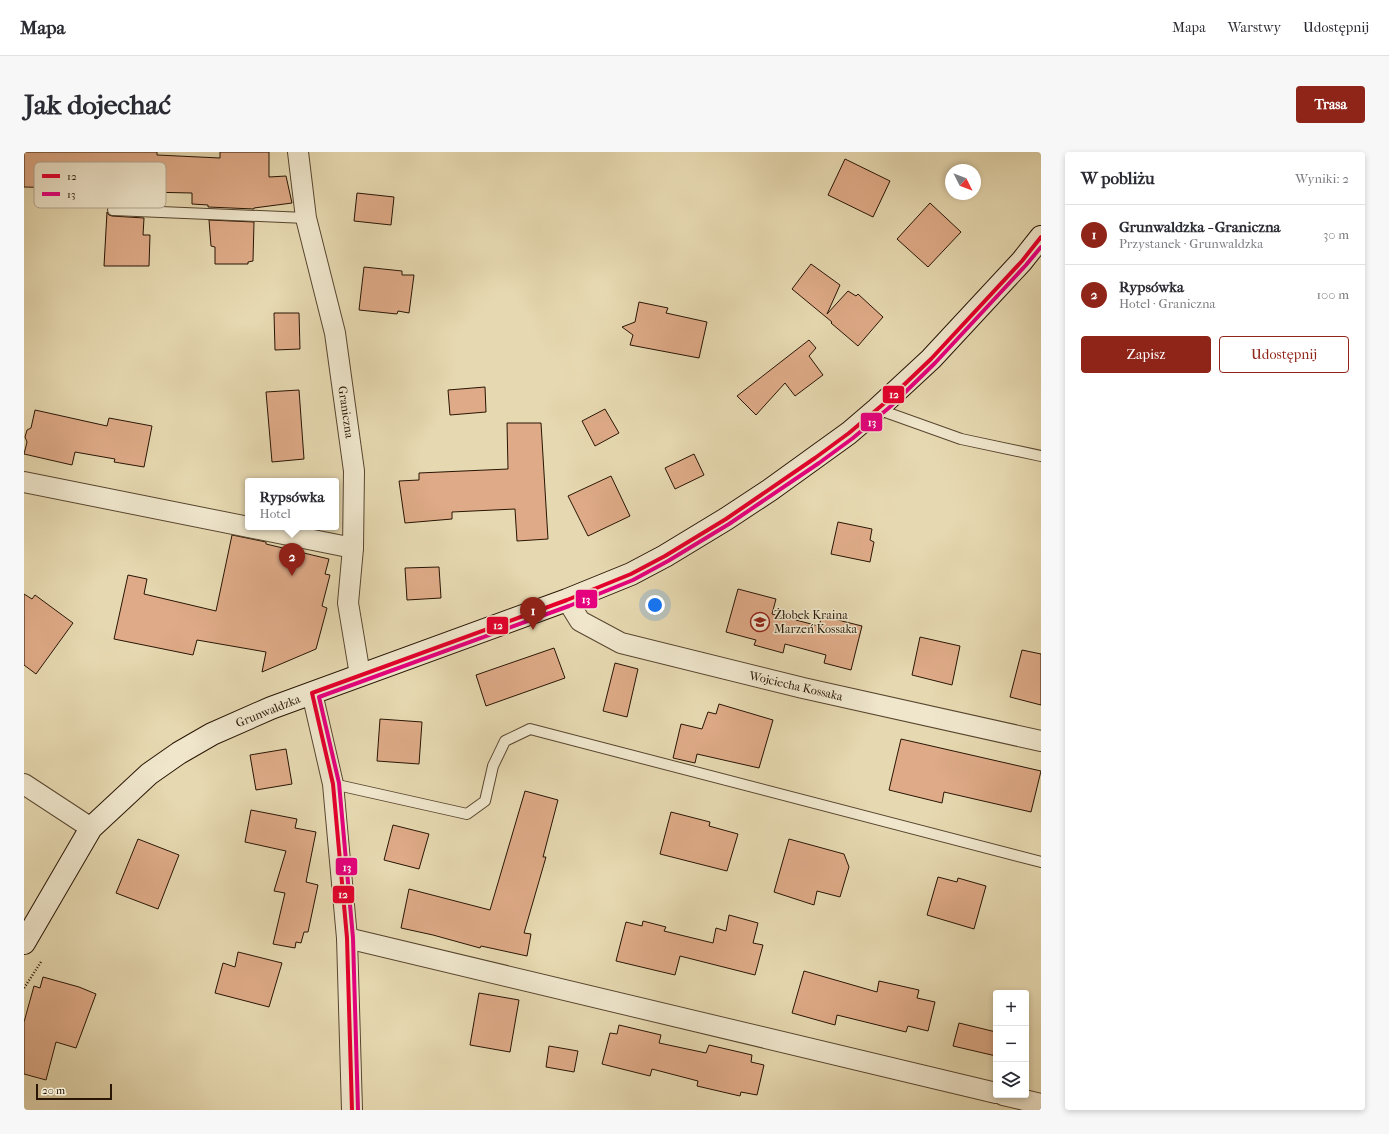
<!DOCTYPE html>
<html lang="pl">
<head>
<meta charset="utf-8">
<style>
  :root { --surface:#fff; --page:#f7f7f7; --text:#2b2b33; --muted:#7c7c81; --line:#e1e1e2; --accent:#8f2418 }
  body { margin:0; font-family:"IM FELL French Canon",serif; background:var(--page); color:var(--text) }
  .controls { position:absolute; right:12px; bottom:12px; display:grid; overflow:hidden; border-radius:4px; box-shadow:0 2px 6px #0003 }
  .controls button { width:36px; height:36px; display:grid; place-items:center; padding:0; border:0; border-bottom:1px solid var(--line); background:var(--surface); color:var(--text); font:20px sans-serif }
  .compass { position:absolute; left:921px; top:12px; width:36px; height:36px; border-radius:50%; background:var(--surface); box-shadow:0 2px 6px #0003; rotate:132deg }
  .scale { position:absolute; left:12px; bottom:10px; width:76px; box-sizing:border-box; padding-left:4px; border:2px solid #281504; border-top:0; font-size:11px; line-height:14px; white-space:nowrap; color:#281504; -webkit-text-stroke:3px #efe6cc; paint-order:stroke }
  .you { position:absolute; left:631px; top:453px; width:14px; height:14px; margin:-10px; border:3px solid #fff; border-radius:50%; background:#1a73e8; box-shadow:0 0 0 6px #1a73e833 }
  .badge { display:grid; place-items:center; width:26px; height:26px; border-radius:50%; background:var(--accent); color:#fff; font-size:13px; font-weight:700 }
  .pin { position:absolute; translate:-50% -33px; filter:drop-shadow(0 1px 2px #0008) }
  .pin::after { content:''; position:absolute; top:21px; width:14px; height:12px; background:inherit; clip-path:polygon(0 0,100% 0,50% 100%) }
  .popup { position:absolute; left:221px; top:326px; width:94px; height:52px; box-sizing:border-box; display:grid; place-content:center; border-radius:4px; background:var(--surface); filter:drop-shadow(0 1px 3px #0005); font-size:13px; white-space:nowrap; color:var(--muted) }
  .popup b { font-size:15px; color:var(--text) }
  .popup::after { content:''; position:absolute; left:50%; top:100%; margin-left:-8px; border:8px solid transparent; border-top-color:var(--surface) }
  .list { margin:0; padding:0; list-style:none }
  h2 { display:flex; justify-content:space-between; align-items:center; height:52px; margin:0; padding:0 16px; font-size:17px }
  h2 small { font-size:13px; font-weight:400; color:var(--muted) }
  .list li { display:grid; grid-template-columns:26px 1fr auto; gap:12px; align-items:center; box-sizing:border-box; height:60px; padding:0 16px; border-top:1px solid var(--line) }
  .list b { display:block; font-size:15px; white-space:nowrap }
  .list p { margin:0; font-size:13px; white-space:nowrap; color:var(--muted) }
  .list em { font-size:13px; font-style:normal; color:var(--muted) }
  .actions { display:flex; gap:8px; padding:12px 16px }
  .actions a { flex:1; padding:9px 0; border:1px solid var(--accent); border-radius:4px; text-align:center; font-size:14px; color:var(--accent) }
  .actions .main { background:var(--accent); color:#fff }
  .icon { flex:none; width:22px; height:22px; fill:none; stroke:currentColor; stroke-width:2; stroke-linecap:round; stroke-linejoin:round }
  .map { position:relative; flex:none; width:1017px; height:958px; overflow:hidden; border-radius:4px }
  header { display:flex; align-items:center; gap:24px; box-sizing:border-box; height:56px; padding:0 20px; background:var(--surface); border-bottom:1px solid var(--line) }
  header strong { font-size:19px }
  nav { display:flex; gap:22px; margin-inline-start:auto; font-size:14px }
  .intro { display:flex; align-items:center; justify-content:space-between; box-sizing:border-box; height:96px; padding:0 24px }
  h1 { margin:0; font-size:28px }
  .button { padding:10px 18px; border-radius:4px; background:var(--accent); color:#fff; font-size:14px; font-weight:700 }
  main { display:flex; gap:24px; padding:0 24px }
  aside { flex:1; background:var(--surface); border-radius:4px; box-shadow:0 2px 6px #0003 }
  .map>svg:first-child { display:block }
  .building { fill:#deaa87; stroke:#281504 }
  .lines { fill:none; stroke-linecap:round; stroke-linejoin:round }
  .lane-casing { stroke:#58462f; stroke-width:12 }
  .street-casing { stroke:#58462f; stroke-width:22 }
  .secondary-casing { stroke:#281504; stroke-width:24 }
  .path { stroke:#281504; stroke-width:2.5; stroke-dasharray:1 2; stroke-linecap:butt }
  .lane { stroke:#efe6cc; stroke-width:10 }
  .street { stroke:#efe6cc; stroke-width:20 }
  .secondary { stroke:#efe6cc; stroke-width:22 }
  .bus-1-casing { stroke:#efe6cc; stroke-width:7 }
  .bus-2-casing { stroke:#efe6cc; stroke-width:7 }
  .bus-1 { stroke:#e4002b; stroke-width:4 }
  .bus-2 { stroke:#e5007d; stroke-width:4 }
  .labels { text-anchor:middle; stroke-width:3; stroke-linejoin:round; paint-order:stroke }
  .street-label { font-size:12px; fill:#281504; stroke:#efe6cc }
  .poi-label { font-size:12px; fill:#281504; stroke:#efe6cc; text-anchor:start }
  .key { fill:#efe6cc; stroke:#b3a790; stroke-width:1 }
  .key-label { font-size:11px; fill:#281504 }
  .line-badge { stroke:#efe6cc; stroke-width:1.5 }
  .badge-label { font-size:11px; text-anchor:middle; font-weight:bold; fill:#fff }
</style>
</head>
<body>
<header>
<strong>Mapa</strong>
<nav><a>Mapa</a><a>Warstwy</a><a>Udostępnij</a></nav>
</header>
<div class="intro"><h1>Jak dojechać</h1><a class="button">Trasa</a></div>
<main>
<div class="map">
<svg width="1017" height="958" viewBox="0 0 1017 958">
  <rect width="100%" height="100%" fill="#e6d8b0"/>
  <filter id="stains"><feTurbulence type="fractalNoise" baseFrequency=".005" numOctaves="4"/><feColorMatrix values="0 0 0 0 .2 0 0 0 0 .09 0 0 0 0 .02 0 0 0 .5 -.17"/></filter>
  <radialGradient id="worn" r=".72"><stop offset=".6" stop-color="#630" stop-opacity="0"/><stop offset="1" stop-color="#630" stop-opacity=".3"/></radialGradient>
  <!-- building -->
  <g class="building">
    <polygon points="0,0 133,0 133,3 196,6 196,0 245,0 245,25 262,24 268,51 230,56 230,57 184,55 184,53 168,52 168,41 121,40 120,53 89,52 86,52 83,56 84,46 42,46 42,36 0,35"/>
    <polygon points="821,7 866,29 849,65 804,43"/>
    <polygon points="333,41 370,45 367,73 330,69"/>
    <polygon points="906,51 937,80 904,115 873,87"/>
    <polygon points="83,60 85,63 88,64 120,66 119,83 126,83 125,114 80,114"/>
    <polygon points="185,68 230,70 229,109 224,110 224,112 191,112 191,95 187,94"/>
    <polygon points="787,112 816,133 803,162 824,139 832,144 834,142 859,165 834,194 807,171 808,170 768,137"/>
    <polygon points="340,115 378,119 378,123 390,123 385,161 374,159 373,162 335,158"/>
    <polygon points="615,150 644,156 642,161 683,170 675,206 606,193 609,183 598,175 611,170"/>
    <polygon points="250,161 275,161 276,197 251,198"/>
    <polygon points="785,188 792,196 785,204 799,223 771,244 761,231 732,263 713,244"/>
    <polygon points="461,235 462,260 426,263 424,238"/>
    <polygon points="275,238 280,307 248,310 242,240"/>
    <polygon points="581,257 595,281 571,294 558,269"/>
    <polygon points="11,258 83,274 85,266 128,274 120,315 90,310 91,307 51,300 48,313 0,302 3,290 1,285 3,278 7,276"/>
    <polygon points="483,271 517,271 524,387 493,389 491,357 428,360 428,367 381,371 375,329 395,328 395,321 484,317"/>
    <polygon points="670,302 680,323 651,337 641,316"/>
    <polygon points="587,324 606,364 564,384 544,344"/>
    <polygon points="814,370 848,377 846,388 850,390 846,410 807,402"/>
    <polygon points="208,383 242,390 242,392 305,407 301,422 306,423 298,454 303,456 292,497 238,520 242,500 173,488 169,503 90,487 104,423 123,427 120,442 192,459"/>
    <polygon points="415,415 417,446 383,448 381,416"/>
    <polygon points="714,437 752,447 748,462 795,474 798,464 838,474 827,518 800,511 802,503 761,492 759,501 730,493 732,488 702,480"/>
    <polygon points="0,442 8,447 11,443 49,471 12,522 0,513"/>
    <polygon points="896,485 936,494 928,533 888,523"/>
    <polygon points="530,496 541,526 462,554 452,523"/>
    <polygon points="998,498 1017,502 1017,553 986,545"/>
    <polygon points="591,511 614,517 603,565 579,559"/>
    <polygon points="695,552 749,568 735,616 673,602 671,611 649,606 657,572 678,577 684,560 692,562"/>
    <polygon points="356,567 398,570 395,612 353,609"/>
    <polygon points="877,587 1017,619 1007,660 920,640 918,651 865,638"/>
    <polygon points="262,597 268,632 232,638 226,603"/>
    <polygon points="501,639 534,648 519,705 522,705 500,781 507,782 503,804 457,794 456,796 409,783 377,776 385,737 466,758"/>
    <polygon points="227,658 273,667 271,676 292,680 282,730 294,733 284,780 280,780 277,791 272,790 271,796 249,792 261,741 250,739 262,699 221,690"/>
    <polygon points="647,660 686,670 685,674 714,682 703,719 636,702"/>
    <polygon points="369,673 405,682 395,717 360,708"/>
    <polygon points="114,687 155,703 134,757 92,741"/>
    <polygon points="765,687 820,702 825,715 816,745 793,739 790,753 750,740"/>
    <polygon points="914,725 933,730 934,726 962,734 950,777 903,763"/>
    <polygon points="705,763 734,771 729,791 739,793 731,823 656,804 651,823 592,809 602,770 618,774 619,769 642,775 640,779 689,791 692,776 702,779"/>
    <polygon points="214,800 258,811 245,855 191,841 199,811 211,815"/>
    <polygon points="780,819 853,840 855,829 895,838 893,846 911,850 904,879 884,874 882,880 813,863 811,873 768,861"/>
    <polygon points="19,825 55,835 72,842 52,896 32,890 22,928 0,922 0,870 10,834 16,836"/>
    <polygon points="455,841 495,848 486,900 446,893"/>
    <polygon points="935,871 972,880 972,904 929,894"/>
    <polygon points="595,873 637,883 635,891 682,901 685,893 728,903 727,910 740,913 733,943 717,940 716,944 673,934 674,929 628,917 626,924 578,912 586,881 593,882"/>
    <polygon points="525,894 554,899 550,920 522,915"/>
  </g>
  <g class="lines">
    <!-- lane casing -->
    <g class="lane-casing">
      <g id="lane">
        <polyline points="89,58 282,66"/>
        <polyline points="853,257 937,287 1017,304"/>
        <polyline points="309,632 443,662 461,649 469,614 481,589 506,577 1017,710"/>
      </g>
    </g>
    <!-- street casing -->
    <g class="street-casing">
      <g id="street">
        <polyline points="274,0 282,66 311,181 330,319 329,396 324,451 336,523"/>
        <polyline points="0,330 329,396"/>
        <polyline points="543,448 556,469 597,491 779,536 1017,589"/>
        <polyline points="288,541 309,632 323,786 328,958"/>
        <polyline points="0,632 67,676"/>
        <polyline points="323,786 972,941"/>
        <polyline points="979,943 1017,952"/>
      </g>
    </g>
    <!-- secondary casing -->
    <g class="secondary-casing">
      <polyline id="secondary" points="0,791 67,676 125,622 155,601 188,582 247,556 543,448 607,422 641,404 702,367 746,338 825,281 853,257 907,207 998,109 1017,85"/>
    </g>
    <!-- path -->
    <polyline class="path" points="0,836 17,810"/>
    <!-- lane -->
    <use href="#lane" class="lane"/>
    <!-- street -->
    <use href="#street" class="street"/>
    <!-- secondary -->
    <use href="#secondary" class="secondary"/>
    <!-- bus-1 casing -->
    <g class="bus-1-casing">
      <polyline id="bus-1" points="328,958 323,786 309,632 288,541 543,448 607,422 641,404 702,367 791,306 825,281 863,249 907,207 998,109 1017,85"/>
    </g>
    <!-- bus-2 casing -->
    <g class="bus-2-casing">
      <polyline id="bus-2" points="334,958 329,786 315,631 295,545 545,454 609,428 644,409 705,372 795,311 829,286 867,254 911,211 1002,113 1017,95"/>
    </g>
    <!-- bus-1 -->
    <use href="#bus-1" class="bus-1"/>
    <!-- bus-2 -->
    <use href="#bus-2" class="bus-2"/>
  </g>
  <!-- icons -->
  <defs>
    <g id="school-ring" transform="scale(1)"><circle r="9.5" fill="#efe6cc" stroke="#8f2418" stroke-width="1.5"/><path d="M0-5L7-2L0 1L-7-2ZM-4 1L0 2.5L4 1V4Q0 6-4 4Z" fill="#8f2418"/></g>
  </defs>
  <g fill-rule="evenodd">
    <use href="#school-ring" x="736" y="470"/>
  </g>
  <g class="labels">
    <!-- street labels -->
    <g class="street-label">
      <text transform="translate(322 260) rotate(82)" y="4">Graniczna</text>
      <text transform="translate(772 534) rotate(13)" y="4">Wojciecha Kossaka</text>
      <text transform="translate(244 559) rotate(-22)" y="4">Grunwaldzka</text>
    </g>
    <!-- poi labels -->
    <g class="poi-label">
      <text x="750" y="467">Żłobek Kraina<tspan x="750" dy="14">Marzeń Kossaka</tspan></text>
    </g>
  </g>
  <!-- legend -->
  <rect x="10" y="10" width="132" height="46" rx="6" class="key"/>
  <rect x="18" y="22" width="18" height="4" fill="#e4002b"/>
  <rect x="18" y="40" width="18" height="4" fill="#e5007d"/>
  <g class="key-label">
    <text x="43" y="28">12</text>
    <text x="43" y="46">13</text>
  </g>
  <g class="line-badge">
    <rect x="858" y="233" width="23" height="19" rx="4" fill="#e4002b"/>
    <rect x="836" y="260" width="23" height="20" rx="4" fill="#e5007d"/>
    <rect x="551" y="437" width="23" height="20" rx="4" fill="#e5007d"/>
    <rect x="462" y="464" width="23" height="19" rx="4" fill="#e4002b"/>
    <rect x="311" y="705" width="23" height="19" rx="4" fill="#e5007d"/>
    <rect x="308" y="733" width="23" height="19" rx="4" fill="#e4002b"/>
  </g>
  <g class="badge-label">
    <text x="870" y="246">12</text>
    <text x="848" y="274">13</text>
    <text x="562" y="451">13</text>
    <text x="474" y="477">12</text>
    <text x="323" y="719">13</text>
    <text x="319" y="746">12</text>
  </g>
  <rect width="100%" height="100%" filter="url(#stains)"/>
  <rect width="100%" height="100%" fill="url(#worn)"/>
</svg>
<div class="controls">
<button>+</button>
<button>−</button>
<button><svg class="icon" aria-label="layers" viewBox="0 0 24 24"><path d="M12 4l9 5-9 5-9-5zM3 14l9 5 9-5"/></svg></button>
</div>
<svg class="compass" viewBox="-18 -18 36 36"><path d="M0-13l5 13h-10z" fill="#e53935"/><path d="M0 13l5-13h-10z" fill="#7c7c81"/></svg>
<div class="scale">20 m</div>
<div class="you"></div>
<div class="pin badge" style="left:509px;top:478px">1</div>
<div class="pin badge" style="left:268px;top:424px">2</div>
<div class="popup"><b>Rypsówka</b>Hotel</div>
</div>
<aside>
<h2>W pobliżu<small>Wyniki: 2</small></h2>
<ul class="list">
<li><span class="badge">1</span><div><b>Grunwaldzka - Graniczna</b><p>Przystanek · Grunwaldzka</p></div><em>30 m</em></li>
<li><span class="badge">2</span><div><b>Rypsówka</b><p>Hotel · Graniczna</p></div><em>100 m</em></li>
</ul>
<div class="actions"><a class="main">Zapisz</a><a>Udostępnij</a></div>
</aside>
</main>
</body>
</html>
